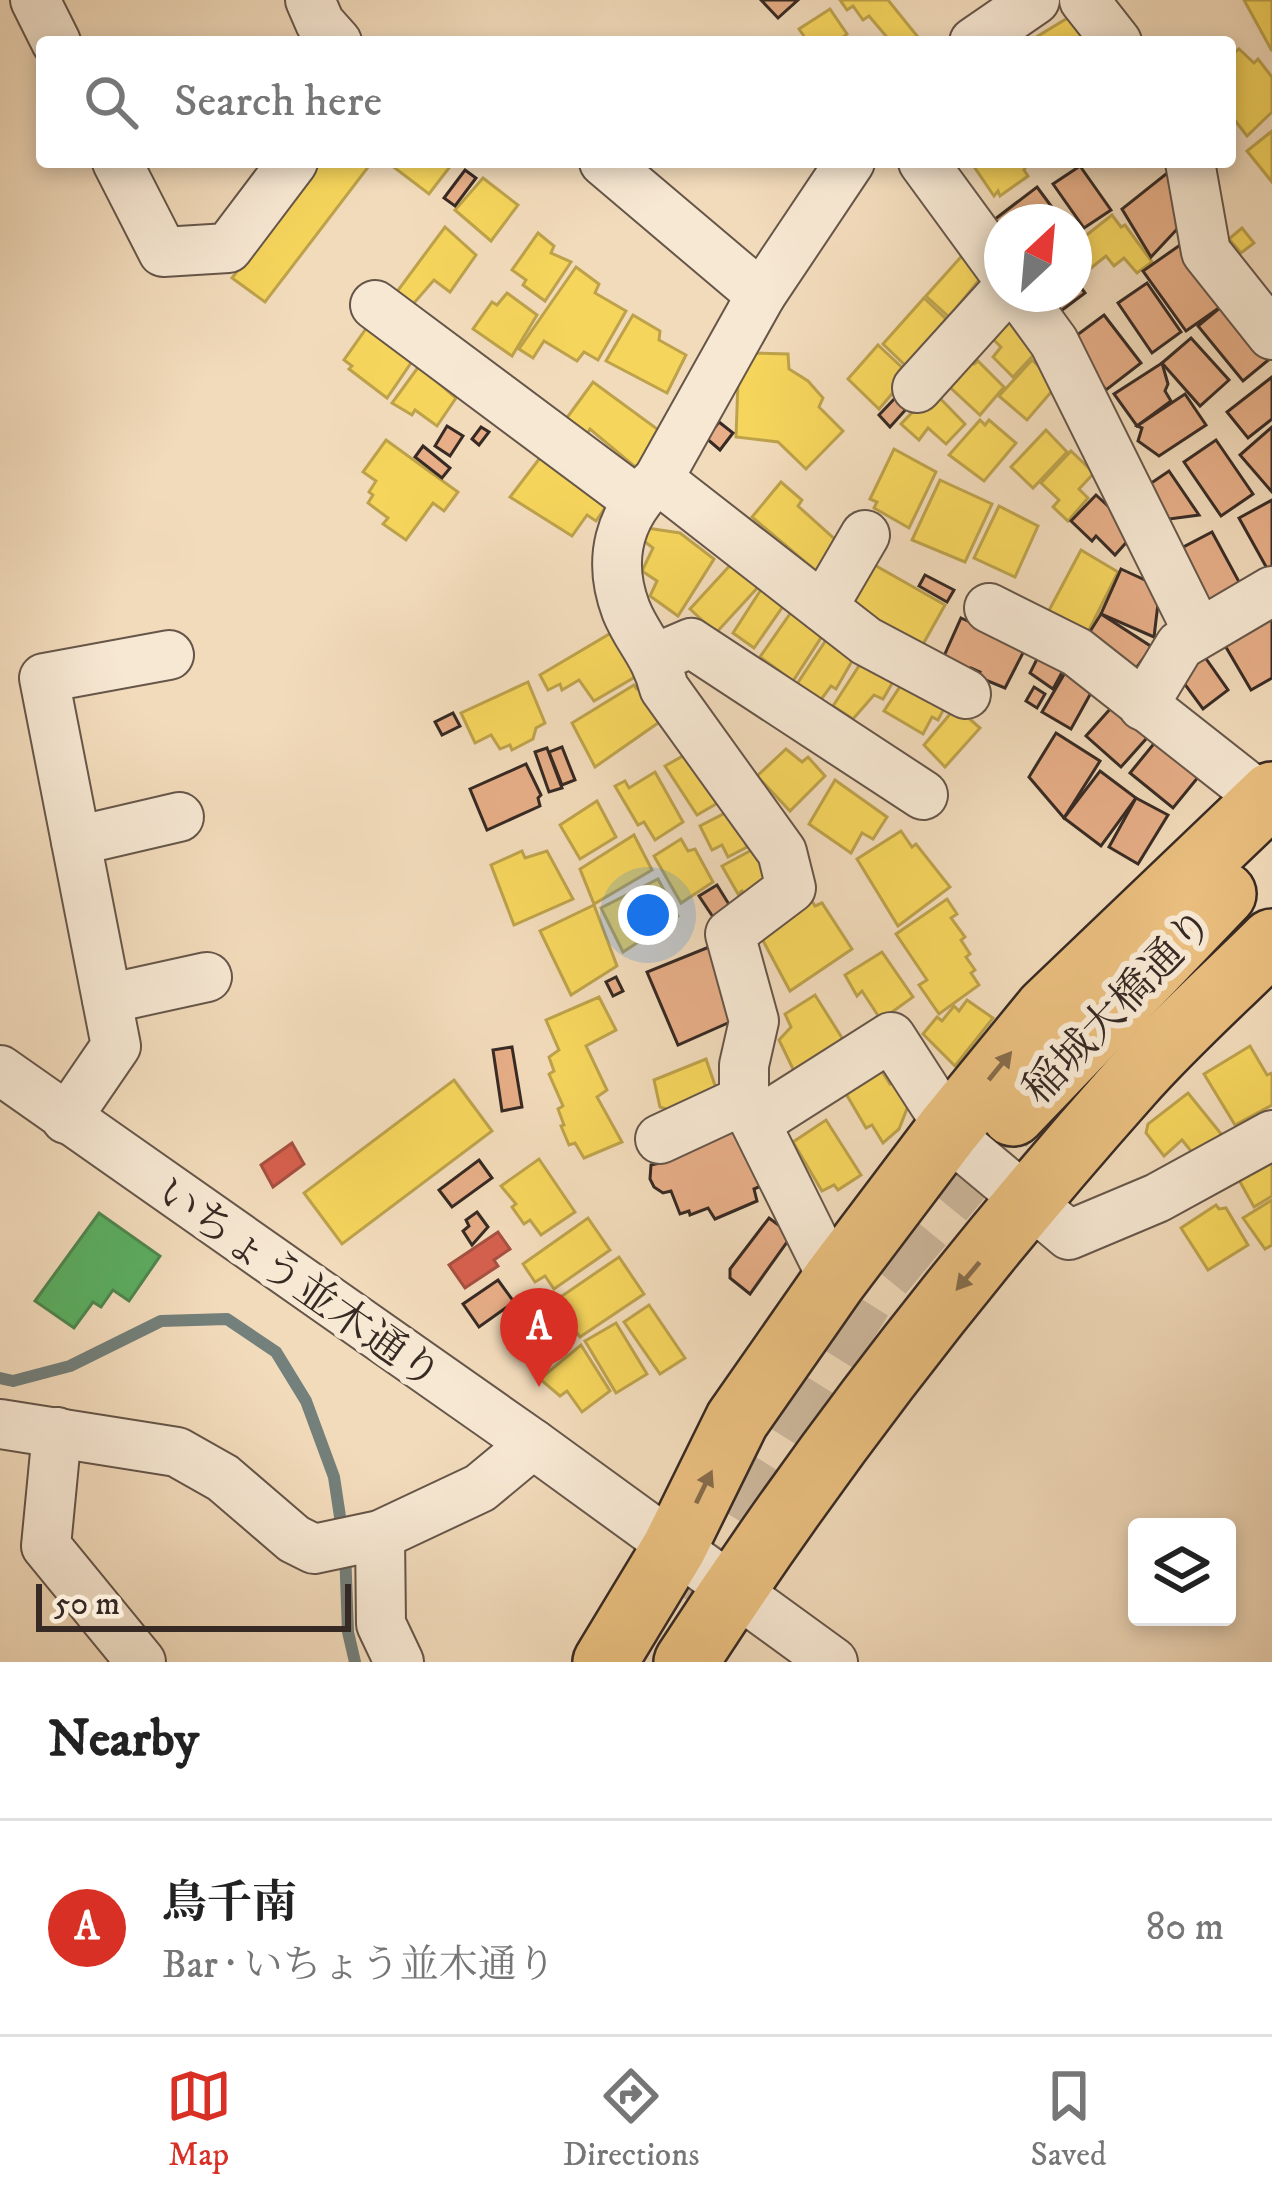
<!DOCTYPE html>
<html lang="en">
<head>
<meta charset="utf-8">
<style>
  :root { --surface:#fff; --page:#f2f2f2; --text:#222; --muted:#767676; --line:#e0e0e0; --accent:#d93025 }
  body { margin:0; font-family:"IM FELL DW Pica","Noto Serif JP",serif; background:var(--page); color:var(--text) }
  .controls { position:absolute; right:36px; bottom:36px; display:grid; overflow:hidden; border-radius:12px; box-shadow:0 6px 18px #0003 }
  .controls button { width:108px; height:108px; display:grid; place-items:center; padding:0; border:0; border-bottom:3px solid var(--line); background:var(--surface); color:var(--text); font:60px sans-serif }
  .compass { position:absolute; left:984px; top:204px; width:108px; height:108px; border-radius:50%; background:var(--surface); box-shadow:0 6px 18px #0003; rotate:26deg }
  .scale { position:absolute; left:36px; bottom:30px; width:315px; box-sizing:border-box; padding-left:12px; border:6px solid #372a24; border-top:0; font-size:33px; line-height:42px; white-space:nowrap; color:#372a24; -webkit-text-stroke:9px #f7e8d3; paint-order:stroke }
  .you { position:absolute; left:648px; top:915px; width:42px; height:42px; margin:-30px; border:9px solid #fff; border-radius:50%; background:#1a73e8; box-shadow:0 0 0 18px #1a73e833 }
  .badge { display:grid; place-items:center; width:78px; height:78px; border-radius:50%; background:var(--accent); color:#fff; font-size:39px; font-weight:700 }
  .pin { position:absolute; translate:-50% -99px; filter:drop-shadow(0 3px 6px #0008) }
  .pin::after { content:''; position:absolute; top:63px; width:42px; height:36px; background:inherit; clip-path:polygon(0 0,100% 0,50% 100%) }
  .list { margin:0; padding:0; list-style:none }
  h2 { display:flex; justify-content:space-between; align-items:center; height:156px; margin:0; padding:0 48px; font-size:51px }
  h2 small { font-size:39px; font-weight:400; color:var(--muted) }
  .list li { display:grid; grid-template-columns:78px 1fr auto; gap:36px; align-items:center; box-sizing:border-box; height:216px; padding:0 48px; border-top:3px solid var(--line) }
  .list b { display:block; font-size:45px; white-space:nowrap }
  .list p { margin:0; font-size:39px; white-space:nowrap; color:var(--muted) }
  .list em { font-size:39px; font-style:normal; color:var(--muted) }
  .icon { flex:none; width:66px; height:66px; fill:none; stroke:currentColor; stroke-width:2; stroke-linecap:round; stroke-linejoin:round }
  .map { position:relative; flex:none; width:1272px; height:1662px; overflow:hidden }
  .search { position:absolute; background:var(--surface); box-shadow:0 6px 18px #0003; left:36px; right:36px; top:36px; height:132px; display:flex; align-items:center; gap:30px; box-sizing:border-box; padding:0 42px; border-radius:12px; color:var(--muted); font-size:45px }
  .sheet { height:372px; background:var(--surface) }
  nav { display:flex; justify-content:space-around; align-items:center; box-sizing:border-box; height:168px; border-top:3px solid var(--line); background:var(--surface); font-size:33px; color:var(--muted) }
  nav a { display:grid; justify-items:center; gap:6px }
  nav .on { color:var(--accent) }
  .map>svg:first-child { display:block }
  .homes { fill:#f6d55c; stroke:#bda24b; stroke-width:3 }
  .shops { fill:#d6604d; stroke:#a65041; stroke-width:3 }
  .public { fill:#5aae61; stroke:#50864f; stroke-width:3 }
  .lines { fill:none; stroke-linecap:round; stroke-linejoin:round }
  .stream { stroke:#74807b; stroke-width:12 }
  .building { fill:#e7ae87; stroke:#372a24; stroke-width:3 }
  .major-tunnel { stroke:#cdb89d; stroke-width:63; stroke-dasharray:63 32; stroke-linecap:butt }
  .minor-casing { stroke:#66564a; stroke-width:52 }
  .major-casing { stroke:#372a24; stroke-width:68 }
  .minor { stroke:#f7e8d3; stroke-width:48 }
  .major { stroke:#e9be7e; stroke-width:63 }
  .oneway { fill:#876d4c }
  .labels { text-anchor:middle; stroke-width:12; stroke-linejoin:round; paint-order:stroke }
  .street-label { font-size:42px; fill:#372a24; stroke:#f7e8d3 }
</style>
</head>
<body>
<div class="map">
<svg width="1272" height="1662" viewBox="0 0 1272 1662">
  <rect width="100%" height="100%" fill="#f2dbbb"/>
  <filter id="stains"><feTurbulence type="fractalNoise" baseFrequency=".00167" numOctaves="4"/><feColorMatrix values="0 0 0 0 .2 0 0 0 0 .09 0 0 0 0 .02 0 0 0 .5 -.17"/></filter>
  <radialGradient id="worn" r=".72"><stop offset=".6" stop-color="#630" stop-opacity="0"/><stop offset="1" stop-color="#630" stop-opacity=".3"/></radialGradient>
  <!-- homes -->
  <g class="homes">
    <polygon points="840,0 888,0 922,42 891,42 869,16 863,20 853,6 847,10"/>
    <polygon points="1244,0 1272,0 1272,51"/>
    <polygon points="830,9 847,34 841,39 843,42 808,42 799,29"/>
    <polygon points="1071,16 1092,42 1028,42"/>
    <polygon points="1239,49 1254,63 1258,59 1272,77 1272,112 1247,136 1230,114 1230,56"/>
    <polygon points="1272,131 1272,182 1247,151"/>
    <polygon points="321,162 365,162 369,166 265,302 232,278"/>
    <polygon points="387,162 449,162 452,164 429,194"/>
    <polygon points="977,162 1028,162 1024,170 1028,176 1000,196 998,191 994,196 973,165"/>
    <polygon points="483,178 518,205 491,241 455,210"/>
    <polygon points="1112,215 1121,227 1125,225 1152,262 1137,273 1124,258 1114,266 1106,256 1086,272 1074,258 1074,245"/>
    <polygon points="445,227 476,255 450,292 434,280 408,310 393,297"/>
    <polygon points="1242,228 1254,243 1241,253 1229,239"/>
    <polygon points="538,233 554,246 551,253 571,262 545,301 523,285 526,280 512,270"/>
    <polygon points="968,249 988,269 949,317 926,296"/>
    <polygon points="576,267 599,284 595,293 626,311 598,360 584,352 577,361 544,341 533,358 519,349"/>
    <polygon points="507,293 537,315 512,356 473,329 492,302 497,305"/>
    <polygon points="924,298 946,319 907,367 883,344"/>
    <polygon points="1008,310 1042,346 1013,377 993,357 1001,347 987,333"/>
    <polygon points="633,315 660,331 659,340 686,355 667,393 606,361"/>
    <polygon points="370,323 413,360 387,398 349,369 352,366 344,360"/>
    <polygon points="878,345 909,374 879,409 848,379"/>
    <polygon points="754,353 788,354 789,369 808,381 823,398 819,407 843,431 806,469 778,442 736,437 738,381"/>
    <polygon points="965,356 974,364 978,361 1004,387 980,415 942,380"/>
    <polygon points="1032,360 1058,384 1027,420 999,396"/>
    <polygon points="419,366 456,398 437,426 415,410 412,415 392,403"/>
    <polygon points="593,382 664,434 640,471 590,429 587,434 566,419"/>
    <polygon points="933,391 965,424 946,444 928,428 919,440 901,424"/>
    <polygon points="980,420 985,425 989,420 1016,443 984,481 949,455"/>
    <polygon points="1046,430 1067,452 1033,488 1011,467"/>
    <polygon points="386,440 458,492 444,511 433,503 406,540 383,524 388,518 368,503 373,495 369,492 376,481 363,472"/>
    <polygon points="894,449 936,472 909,528 874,508 877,502 870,499"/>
    <polygon points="1071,451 1094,473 1079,489 1088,498 1068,521 1053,507 1059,500 1041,483"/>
    <polygon points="543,454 607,505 596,521 587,515 572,536 510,497"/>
    <polygon points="940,480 992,504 965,562 912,540"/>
    <polygon points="781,482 802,500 798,506 839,543 816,571 752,517"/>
    <polygon points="999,506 1038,526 1015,577 974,558"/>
    <polygon points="647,528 680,533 714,559 678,616 650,596 657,581 642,571 653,548 640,538"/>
    <polygon points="1081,550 1118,572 1087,634 1046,616"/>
    <polygon points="734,561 760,585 716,633 690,609"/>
    <polygon points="871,563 945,605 922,646 855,614 849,600"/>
    <polygon points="762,588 786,602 754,648 733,633"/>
    <polygon points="794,608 824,633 793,681 760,657"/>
    <polygon points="611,633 647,670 594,701 579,680 562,690 560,684 548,690 540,675"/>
    <polygon points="828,637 855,656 836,689 831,686 820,701 797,684"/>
    <polygon points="866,655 897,675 883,699 874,695 853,719 833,706"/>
    <polygon points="528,682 545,723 536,728 533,739 512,750 510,745 500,749 491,735 475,743 461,713"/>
    <polygon points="903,682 947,703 938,720 932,717 923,734 884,711"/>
    <polygon points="648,684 658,723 595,767 572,723 634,685 637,689"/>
    <polygon points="956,707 980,728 945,767 924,745"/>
    <polygon points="786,749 802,762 808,757 825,776 790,811 757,776"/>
    <polygon points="690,752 728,797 697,815 665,766"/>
    <polygon points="655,772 683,822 655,840 644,822 638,825 615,786 625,781 629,788"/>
    <polygon points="835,780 887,817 873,839 862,833 851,853 809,824"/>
    <polygon points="597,801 616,837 580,859 560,825"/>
    <polygon points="735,808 747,847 728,857 722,845 712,850 700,826"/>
    <polygon points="901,831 912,847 916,844 950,887 898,926 857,859"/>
    <polygon points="634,835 652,870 594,904 580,869"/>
    <polygon points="681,839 688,851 695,849 713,882 681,903 654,856"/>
    <polygon points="763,844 770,879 747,899 742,891 738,894 722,866"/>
    <polygon points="522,851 525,858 547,851 573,899 514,925 491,865"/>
    <polygon points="658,879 678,916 623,952 601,908"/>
    <polygon points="947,899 957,914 951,918 965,937 961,940 970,954 966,957 975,970 971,973 979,985 939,1014 919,985 927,980 896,934"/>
    <polygon points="812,901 815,906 822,903 852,949 790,991 760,935"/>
    <polygon points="594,905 617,966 571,995 540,931"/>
    <polygon points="882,952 913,997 881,1020 862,991 857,996 845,975"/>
    <polygon points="815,995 844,1041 795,1073 779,1040 791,1027 785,1014"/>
    <polygon points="599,997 616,1030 586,1046 607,1090 597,1097 622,1142 584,1158 575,1143 569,1145 561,1126 564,1125 558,1109 563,1106 549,1074 554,1071 549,1057 559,1050 546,1020"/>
    <polygon points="967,1000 993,1018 955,1066 923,1034 937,1017 942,1021 954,1006 959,1011"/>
    <polygon points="1250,1046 1267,1075 1272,1073 1272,1105 1235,1125 1204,1074"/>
    <polygon points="706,1059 718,1094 678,1113 660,1107 654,1080"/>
    <polygon points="881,1070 890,1084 900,1078 910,1101 899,1129 883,1143 872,1125 866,1128 845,1092"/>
    <polygon points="454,1080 492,1131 342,1244 304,1193"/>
    <polygon points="1188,1093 1222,1135 1195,1156 1182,1140 1164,1156 1146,1133 1148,1124"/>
    <polygon points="826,1120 861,1175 838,1190 834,1185 822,1191 793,1142"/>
    <polygon points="539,1159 575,1212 541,1235 530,1220 524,1224 512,1207 516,1204 501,1186"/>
    <polygon points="1272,1159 1272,1196 1254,1207 1239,1180"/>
    <polygon points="1272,1200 1272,1245 1265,1249 1243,1218"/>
    <polygon points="1216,1205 1219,1209 1226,1208 1248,1245 1208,1270 1181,1228"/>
    <polygon points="588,1218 610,1250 554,1289 545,1276 535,1282 523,1264"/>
    <polygon points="619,1257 644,1294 580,1337 561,1311 566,1307 559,1298"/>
    <polygon points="649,1305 685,1358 660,1374 624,1322"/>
    <polygon points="616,1323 647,1374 616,1393 585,1341"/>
    <polygon points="581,1345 610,1391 582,1412 567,1391 560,1396 540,1379"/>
  </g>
  <!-- shops -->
  <g class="shops">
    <polygon points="292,1143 304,1164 273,1187 261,1165"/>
    <polygon points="498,1232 510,1249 494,1260 498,1266 465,1288 449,1265"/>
  </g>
  <!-- public -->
  <polygon class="public" points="99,1213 160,1256 129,1301 113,1290 101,1307 93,1302 74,1328 35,1301"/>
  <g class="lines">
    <!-- stream -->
    <g class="stream">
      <polyline points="0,1378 13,1381 70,1366 161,1321 227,1319 276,1352 306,1401 334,1477 342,1530"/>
      <polyline points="345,1550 348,1632 355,1662"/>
    </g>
  </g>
  <!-- building -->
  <g class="building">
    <polygon points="761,0 798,0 778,18"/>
    <polygon points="1080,166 1111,210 1084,228 1053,184"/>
    <polygon points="465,170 476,178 455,206 444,198"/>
    <polygon points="1171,170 1193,212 1151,257 1122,209"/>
    <polygon points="1037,187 1063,222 1002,222 1002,255 982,229"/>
    <polygon points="1193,236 1226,303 1186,331 1143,271"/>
    <polygon points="1074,278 1085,293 1053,317 1036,294 1074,294"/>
    <polygon points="1147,283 1181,332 1152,353 1118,303"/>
    <polygon points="1227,302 1272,357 1243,381 1198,326"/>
    <polygon points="1104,315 1141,363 1106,390 1069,341"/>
    <polygon points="1191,338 1229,380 1200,406 1162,363"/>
    <polygon points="1162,363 1168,384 1165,391 1171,401 1137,426 1114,394"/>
    <polygon points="1272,377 1272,419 1248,438 1227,412"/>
    <polygon points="1185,394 1206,425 1159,456 1138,441 1142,428 1137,426"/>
    <polygon points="897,396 909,406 890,427 879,415"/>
    <polygon points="719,422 733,433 720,450 706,438"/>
    <polygon points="447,426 463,436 450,456 435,446"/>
    <polygon points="481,427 489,432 479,445 472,439"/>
    <polygon points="1272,427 1272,492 1240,455"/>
    <polygon points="1216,440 1253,494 1221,516 1184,462"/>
    <polygon points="423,446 450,468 442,478 415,457"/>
    <polygon points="1169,471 1199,515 1162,520 1141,490"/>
    <polygon points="1096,495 1120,517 1116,521 1132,536 1115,555 1096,536 1092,541 1071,521"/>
    <polygon points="1272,500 1272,571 1269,572 1239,518"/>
    <polygon points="1212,532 1244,591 1205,611 1174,552"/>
    <polygon points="1121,569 1160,587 1154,637 1101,614"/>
    <polygon points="925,575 954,590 947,602 919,586"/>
    <polygon points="1101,614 1152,647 1131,675 1084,641"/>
    <polygon points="961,618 1026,647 1005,688 978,677 980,672 971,668 968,676 944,656"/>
    <polygon points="1272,618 1272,678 1251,690 1220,637"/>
    <polygon points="1041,651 1066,665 1053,689 1030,673"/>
    <polygon points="1202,653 1228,690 1203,709 1175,671"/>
    <polygon points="1069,666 1097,682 1071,729 1042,712"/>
    <polygon points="1034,687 1045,694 1037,708 1026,701"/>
    <polygon points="1119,699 1154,730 1121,767 1086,736"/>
    <polygon points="453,713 460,726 442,735 435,722"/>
    <polygon points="1056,733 1100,761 1064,818 1029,777"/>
    <polygon points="1161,735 1204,770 1173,808 1130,773"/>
    <polygon points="562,747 575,780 562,785 549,752"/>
    <polygon points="547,748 562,788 549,792 535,752"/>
    <polygon points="526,764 541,795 538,798 540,806 487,830 470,789"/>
    <polygon points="1100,771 1136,798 1101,846 1064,818"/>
    <polygon points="1136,798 1168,815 1138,864 1109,847"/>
    <polygon points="717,885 730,906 713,917 699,896"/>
    <polygon points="709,947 739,1018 678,1045 647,972"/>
    <polygon points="616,977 623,991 613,996 606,982"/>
    <polygon points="512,1047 522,1107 502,1111 493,1050"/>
    <polygon points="734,1126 761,1186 754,1189 757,1201 715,1219 708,1208 690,1215 689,1211 680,1214 671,1191 663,1193 654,1187 650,1179 651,1165 660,1163 659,1156"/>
    <polygon points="479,1160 492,1178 452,1207 439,1190"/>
    <polygon points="477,1212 488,1227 472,1245 463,1231 469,1226 466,1220"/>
    <polygon points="769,1218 792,1235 750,1294 730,1278 730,1269"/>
    <polygon points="498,1280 514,1302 479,1327 463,1304"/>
  </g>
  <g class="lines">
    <!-- major-tunnel -->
    <polyline class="major-tunnel" points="677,1594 863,1296 1013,1114"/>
    <!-- minor casing -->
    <g class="minor-casing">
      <g id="minor">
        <polyline points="35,0 56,42"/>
        <polyline points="310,0 320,23 337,42"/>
        <polyline points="1084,0 1117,42"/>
        <polyline points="974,42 1035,0"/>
        <polyline points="117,162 163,252 228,248 293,162"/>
        <polyline points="604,162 761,295"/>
        <polyline points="923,162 1002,270"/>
        <polyline points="1190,162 1206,252 1272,335"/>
        <polyline points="1019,294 1054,342 1198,632"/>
        <polyline points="375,305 635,499"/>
        <polyline points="917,388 1002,294"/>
        <polyline points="658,479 866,641 966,694"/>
        <polyline points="823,607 865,535"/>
        <polyline points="989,608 1077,652 1265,800"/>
        <polyline points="656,658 691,643 923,795"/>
        <polyline points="1143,706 1180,645 1272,591"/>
        <polyline points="76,841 179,817"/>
        <polyline points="107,999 207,977"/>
        <polyline points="0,1070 533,1444 833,1662"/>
        <polyline points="66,1119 116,1046 44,678 169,655"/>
        <polyline points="757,1122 891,1037 960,1144 1069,1235 1157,1198 1272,1135"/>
        <polyline points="660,1139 744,1100"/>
        <path d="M834,1281L744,1100V1065L754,1021L730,934L791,888L782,852L664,688C655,652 638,640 626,610C607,560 619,514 658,479L761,295L850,162"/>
        <polyline points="0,1424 177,1452 223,1478 294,1539 314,1549 380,1535 480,1488 533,1444"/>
        <polyline points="57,1432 46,1546 141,1662"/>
        <polyline points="380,1535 381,1624 399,1662"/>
      </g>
    </g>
    <!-- major casing -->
    <g class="major-casing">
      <g id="major">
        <polyline points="1013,1114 1224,894"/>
        <polyline points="605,1662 674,1548 737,1420 834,1281 948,1130 1047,1009 1272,794"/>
        <path d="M686,1662C818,1458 969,1264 1130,1083C1174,1033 1225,988 1272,941"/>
      </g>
    </g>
    <!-- minor -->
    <use href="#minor" class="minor"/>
    <!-- major -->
    <use href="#major" class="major"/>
  </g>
  <!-- one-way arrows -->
  <defs><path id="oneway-solid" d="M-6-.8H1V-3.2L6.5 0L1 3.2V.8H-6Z" transform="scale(3)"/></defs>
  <g class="oneway">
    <use href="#oneway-solid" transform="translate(1000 1066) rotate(-51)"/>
    <use href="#oneway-solid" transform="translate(968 1276) rotate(130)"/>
    <use href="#oneway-solid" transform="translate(704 1487) rotate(-64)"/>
  </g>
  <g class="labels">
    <!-- street labels -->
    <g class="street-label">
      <text transform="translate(1117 1005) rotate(-46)" y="15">稲城大橋通り</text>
      <text transform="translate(300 1282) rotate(35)" y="15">いちょう並木通り</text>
    </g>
  </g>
  <rect width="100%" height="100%" filter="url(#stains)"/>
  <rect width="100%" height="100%" fill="url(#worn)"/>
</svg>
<div class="controls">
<button><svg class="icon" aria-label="layers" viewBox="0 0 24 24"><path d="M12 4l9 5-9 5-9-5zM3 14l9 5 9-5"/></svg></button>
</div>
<svg class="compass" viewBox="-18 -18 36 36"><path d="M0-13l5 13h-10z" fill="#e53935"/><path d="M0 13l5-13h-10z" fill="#767676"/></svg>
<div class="scale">50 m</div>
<div class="you"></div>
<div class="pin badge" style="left:539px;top:1387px">A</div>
<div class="search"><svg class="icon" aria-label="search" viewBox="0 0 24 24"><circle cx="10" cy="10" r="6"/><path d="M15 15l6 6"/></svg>Search here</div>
</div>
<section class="sheet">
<h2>Nearby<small></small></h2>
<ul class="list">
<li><span class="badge">A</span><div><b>鳥千南</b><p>Bar · いちょう並木通り</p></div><em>80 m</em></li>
</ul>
</section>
<nav>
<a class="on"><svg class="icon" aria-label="map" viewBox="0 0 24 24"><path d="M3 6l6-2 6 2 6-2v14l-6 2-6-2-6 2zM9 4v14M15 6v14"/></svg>Map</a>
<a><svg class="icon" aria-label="directions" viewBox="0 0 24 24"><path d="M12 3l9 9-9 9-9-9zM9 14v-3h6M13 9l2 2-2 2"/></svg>Directions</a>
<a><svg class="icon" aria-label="saved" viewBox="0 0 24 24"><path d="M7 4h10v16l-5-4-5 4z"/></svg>Saved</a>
</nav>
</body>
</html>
